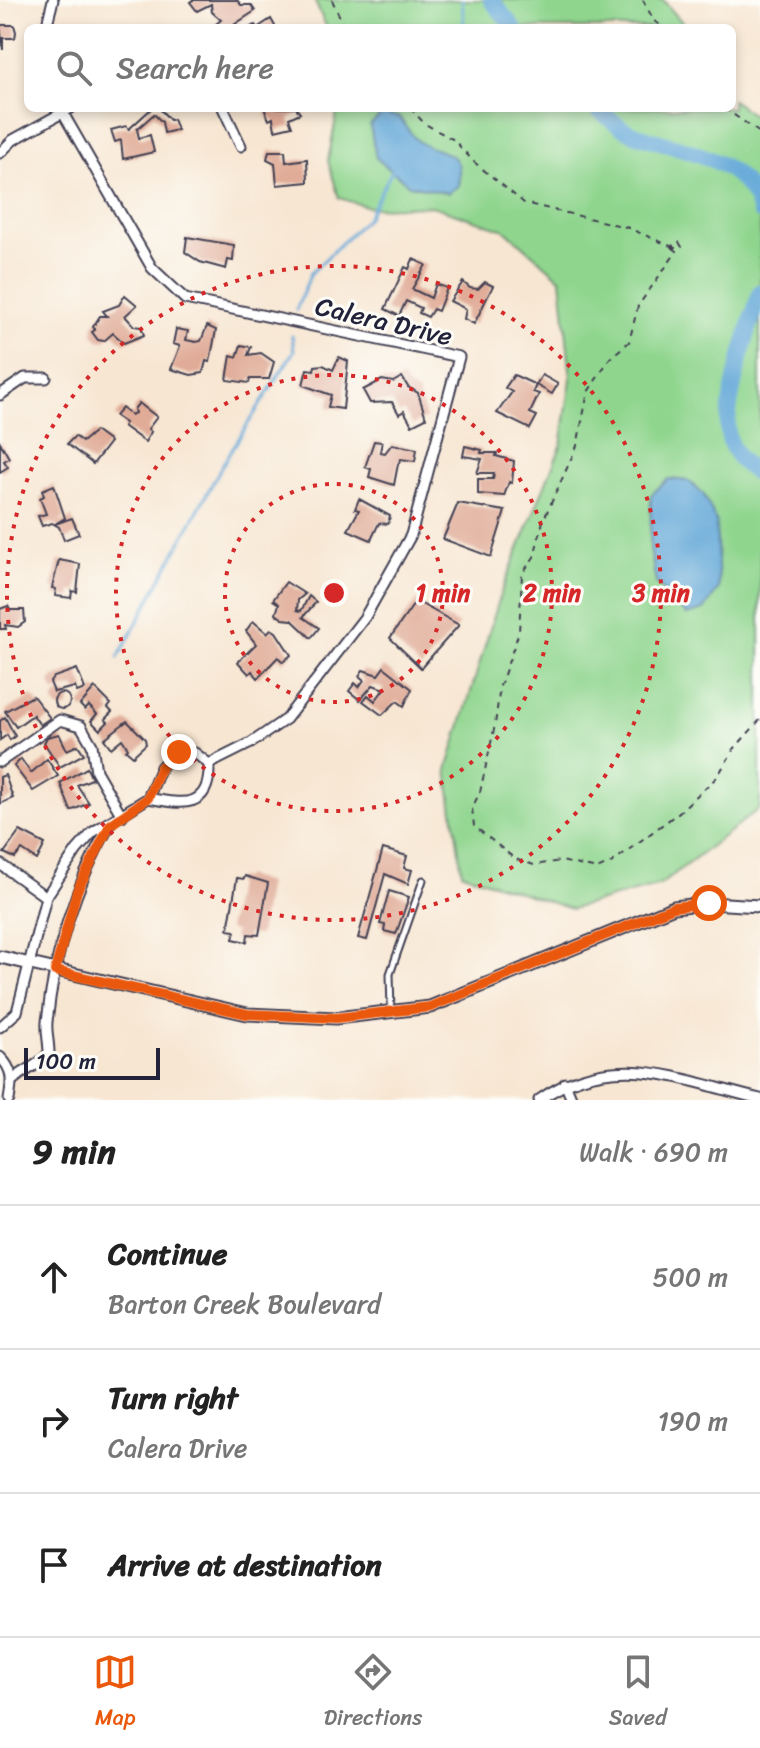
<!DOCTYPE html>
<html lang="en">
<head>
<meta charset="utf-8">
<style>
  :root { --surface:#fff; --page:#f2f2f2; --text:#222; --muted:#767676; --line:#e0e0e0; --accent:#ea580c }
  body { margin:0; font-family:Sriracha,sans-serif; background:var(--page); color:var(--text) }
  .scale { position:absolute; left:24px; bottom:20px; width:136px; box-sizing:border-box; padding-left:8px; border:4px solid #22223b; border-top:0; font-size:22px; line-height:28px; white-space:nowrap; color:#22223b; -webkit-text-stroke:6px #fdfcf7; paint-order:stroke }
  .stop { position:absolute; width:24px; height:24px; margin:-18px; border:6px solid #ea580c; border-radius:50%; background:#fff }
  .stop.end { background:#ea580c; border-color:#fff; box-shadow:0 2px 8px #0008 }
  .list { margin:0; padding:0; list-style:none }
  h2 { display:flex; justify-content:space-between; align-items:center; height:104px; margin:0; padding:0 32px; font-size:34px }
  h2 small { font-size:26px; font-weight:400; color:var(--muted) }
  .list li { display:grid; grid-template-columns:52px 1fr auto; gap:24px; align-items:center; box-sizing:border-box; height:144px; padding:0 32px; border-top:2px solid var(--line) }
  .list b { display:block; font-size:30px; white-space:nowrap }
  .list p { margin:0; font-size:26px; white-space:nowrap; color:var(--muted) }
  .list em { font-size:26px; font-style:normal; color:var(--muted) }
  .icon { flex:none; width:44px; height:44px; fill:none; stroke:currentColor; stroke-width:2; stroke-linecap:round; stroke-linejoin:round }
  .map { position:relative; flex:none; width:760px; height:1100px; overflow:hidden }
  .search { position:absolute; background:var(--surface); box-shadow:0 4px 12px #0003; left:24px; right:24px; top:24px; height:88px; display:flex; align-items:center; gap:20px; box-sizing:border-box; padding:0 28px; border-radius:12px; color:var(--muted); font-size:30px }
  .sheet { height:536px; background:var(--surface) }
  nav { display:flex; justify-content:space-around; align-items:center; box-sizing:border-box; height:112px; border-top:2px solid var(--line); background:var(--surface); font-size:22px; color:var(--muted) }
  nav a { display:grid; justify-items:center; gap:4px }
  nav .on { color:var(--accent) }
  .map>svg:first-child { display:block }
  .green { fill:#8fd58e; stroke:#587c64; stroke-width:2 }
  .water { fill:#62a7d8; stroke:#42648a; stroke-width:2 }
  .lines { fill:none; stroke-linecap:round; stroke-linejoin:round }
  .stream { stroke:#62a7d8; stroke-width:3 }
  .river { stroke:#62a7d8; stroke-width:16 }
  .building { fill:#e0ab97 }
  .service-casing { stroke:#423f52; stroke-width:9 }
  .minor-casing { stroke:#423f52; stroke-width:13 }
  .tertiary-casing { stroke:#423f52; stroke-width:15 }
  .path { stroke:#423f52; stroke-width:2; stroke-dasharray:6 6; stroke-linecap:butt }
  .service { stroke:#fff; stroke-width:5 }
  .minor { stroke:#fff; stroke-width:9 }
  .tertiary { stroke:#fff; stroke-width:11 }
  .route { stroke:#ea580c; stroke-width:10 }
  .ring { fill:none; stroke:#d62828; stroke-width:4; stroke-dasharray:4 8 }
  .labels { text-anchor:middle; stroke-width:6; stroke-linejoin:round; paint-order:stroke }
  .street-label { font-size:26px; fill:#22223b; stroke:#fdfcf7 }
  .centre { fill:#d62828; stroke:#fdfcf7; stroke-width:4 }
  .ring-label { font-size:24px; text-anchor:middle; font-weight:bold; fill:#d62828; stroke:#fdfcf7; stroke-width:6; stroke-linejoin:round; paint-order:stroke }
</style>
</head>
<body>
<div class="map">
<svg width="760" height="1100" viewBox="0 0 760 1100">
  <rect width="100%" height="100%" fill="#fdfcf7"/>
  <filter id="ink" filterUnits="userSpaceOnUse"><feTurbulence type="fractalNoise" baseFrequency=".0125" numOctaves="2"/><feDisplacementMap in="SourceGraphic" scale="16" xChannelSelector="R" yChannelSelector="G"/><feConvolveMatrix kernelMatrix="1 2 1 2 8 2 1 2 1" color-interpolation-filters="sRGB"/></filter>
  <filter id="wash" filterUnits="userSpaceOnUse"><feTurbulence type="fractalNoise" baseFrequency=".006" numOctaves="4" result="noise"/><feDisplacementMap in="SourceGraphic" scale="32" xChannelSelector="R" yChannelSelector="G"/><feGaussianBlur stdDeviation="1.8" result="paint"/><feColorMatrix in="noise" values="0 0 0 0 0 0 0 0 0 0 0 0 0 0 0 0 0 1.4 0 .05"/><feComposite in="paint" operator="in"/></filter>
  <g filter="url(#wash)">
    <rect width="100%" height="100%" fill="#f7e6d2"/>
    <!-- green -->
    <g class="green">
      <polygon points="314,0 663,0 687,28 327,28"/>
      <polygon points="732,100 760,120 760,808 660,885 571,909 462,873 447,770 502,590 561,446 571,379 561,279 505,230 432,206 372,208 339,198 328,161 338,108 732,108"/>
    </g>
    <!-- water -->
    <g class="water">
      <path d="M382,114L399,117C406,125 412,138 421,143C445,156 465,149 458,186L448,193L409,185L376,158L370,125Z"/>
      <polygon points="668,479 689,481 704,495 716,520 719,588 704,610 687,615 656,583 650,549 651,495"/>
    </g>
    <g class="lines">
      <!-- stream -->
      <g class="stream">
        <polyline points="462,0 464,25"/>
        <polyline points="296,310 311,273 367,218 394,167"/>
        <polyline points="118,658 224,462 294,351 292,336"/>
      </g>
      <!-- river -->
      <g class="river">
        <polyline points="491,0 514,28"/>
        <path d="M595,108C607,116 619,128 632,133C680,151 745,156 760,212"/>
        <path d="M760,292C751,323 722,409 729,438C732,452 747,470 760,475"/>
      </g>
    </g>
    <g id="blocks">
      <!-- building -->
      <g class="building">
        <polygon points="193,0 237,0 241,5 251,5 255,11 229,28 211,28 221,20 212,12 211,4 197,11 190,2"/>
        <polygon points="271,19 276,28 249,28 255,25 257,28"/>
        <polygon points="0,25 14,25 16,32 15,38 3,38 3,50"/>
        <polygon points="152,108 159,108 170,120 173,119 177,130 164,133 162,122 154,114 137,129 139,138 150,135 154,152 123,159 121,140 115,142 111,130 126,126 129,129"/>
        <polygon points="264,108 296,108 300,113 289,118 292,126 275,130 273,118 269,120"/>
        <polygon points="269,151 285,151 286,162 307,159 308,182 277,185 275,163 267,159"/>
        <polygon points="187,237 234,245 233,261 228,260 226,269 200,262 185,252"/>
        <polygon points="413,259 426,265 412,289 431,298 436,284 447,288 438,311 433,309 428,317 419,313 421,308 406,301 399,316 385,309 405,267 409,269"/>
        <polygon points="463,282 470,288 478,289 485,282 493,286 474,324 464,319 466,309 450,301"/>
        <polygon points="125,295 137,305 125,316 134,326 141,327 144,335 124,343 113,333 104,341 98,340 92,332 95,330 93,327 100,316 107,316 103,311 119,305"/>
        <polygon points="207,326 216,330 210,362 206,361 203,373 191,375 171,369 180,346 173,344 176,329 188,331 186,340 196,342 201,341"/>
        <polygon points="241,345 251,347 248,355 261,353 274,362 269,379 250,379 249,383 227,380 231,355 237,357"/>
        <polygon points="339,357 348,361 343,409 328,407 331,395 303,385 307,369 314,370 315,366 323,365 333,370"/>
        <polygon points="514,375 536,385 533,392 539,394 530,413 537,416 530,429 497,413 512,392 505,388"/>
        <polygon points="542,375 558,384 552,394 536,385"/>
        <polygon points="402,377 408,387 418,393 426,418 412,425 404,411 399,414 392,402 370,403 363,390 382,380 393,382"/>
        <polygon points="139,403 157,417 148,429 151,432 145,442 123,426 125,423 115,416 122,408 131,415 135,413 134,409"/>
        <polygon points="95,431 110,442 93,464 67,444 75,436 82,442"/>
        <polygon points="374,441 382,442 380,452 385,453 392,444 417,449 415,461 401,459 398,464 394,485 369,477 371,469 365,467"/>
        <polygon points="0,442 9,458 4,461 8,467 0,472"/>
        <polygon points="465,446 482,450 481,453 497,453 496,456 514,461 512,483 509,482 504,496 478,494 478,479 493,479 494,473 477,473 482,459 463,456"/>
        <polygon points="54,485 65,518 55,524 72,518 79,534 64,540 59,527 52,523 42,526 38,516 46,514 40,498 44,496 42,490"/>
        <polygon points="359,499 390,516 388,524 379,523 371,540 348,530 359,510 355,509"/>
        <polygon points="458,503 505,511 491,557 443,539"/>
        <polygon points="59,560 80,564 77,592 72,591 71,598 55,596 56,589 52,588"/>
        <polygon points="286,582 305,594 298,600 297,610 301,611 309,596 316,602 303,617 319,628 311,638 292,620 283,619 276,614 279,604 273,600"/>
        <polygon points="416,601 459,625 421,668 390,638"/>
        <polygon points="8,606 10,610 24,610 25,622 18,627 5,625 6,629 0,629 0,609"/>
        <polygon points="253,621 267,633 271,629 276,632 291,655 283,662 278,657 258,678 252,671 249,674 238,662 256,644 246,631"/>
        <polygon points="384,667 412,689 404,706 397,701 382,715 363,701 368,695 375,701 384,689 373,685 360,700 349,691 355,683 359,687 364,680 359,676 363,670 378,675"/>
        <polygon points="77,669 85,689 77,692 75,687 54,692 50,682 54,677"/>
        <polygon points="95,688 111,704 108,708 112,712 105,719 108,722 100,730 91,721 97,714 89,706 85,710 80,705"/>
        <circle cx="62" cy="701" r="8"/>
        <polygon points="33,696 50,718 40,725 33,715 16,727 5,711"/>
        <polygon points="5,717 15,736 10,740 7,735 0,740 0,721"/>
        <polygon points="127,721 145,739 146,744 133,756 126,750 128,748 122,739 111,748 104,739"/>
        <polygon points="59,734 67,750 78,745 84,754 60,767 44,743 47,737"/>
        <polygon points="21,759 31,773 47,759 58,776 33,791 14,766"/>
        <polygon points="87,768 92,779 77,785 89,803 71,811 60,783"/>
        <polygon points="5,775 13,798 0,804 0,777"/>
        <polygon points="20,831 45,844 37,860 22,850 15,858 4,853"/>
        <polygon points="383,849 407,856 404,868 412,870 408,884 385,874 367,940 358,938"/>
        <polygon points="245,876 268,883 259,935 248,934 247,942 233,939 235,931 228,930 237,878 244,879"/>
        <polygon points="389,891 409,897 396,934 384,931 385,925 380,924"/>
      </g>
    </g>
  </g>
  <g filter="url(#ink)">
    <use href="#blocks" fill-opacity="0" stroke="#423f52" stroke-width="2"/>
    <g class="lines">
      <!-- service casing -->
      <g class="service-casing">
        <polyline id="service" points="391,1011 390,974 423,880"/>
      </g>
      <!-- minor casing -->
      <g class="minor-casing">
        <g id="minor">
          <polyline points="46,28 53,0"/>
          <polyline points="60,108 152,268 185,299 459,357 411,535 365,617 286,719 251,743 209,764"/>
          <polyline points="223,108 241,146"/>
          <polyline points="0,153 13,140 71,108"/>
          <polyline points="0,395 25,378 46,378"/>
          <polyline points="0,762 60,720 81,726 92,745 96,771 122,816"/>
          <polyline points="0,864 46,897"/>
          <path d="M0,1027L17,1012L46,897L77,850L93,832L148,798L161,767L170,757L179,752L195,753L209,764C211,811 181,804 148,798"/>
          <path d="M0,1057C14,1070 12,1082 9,1100"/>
          <path d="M13,1080C25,1069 38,1067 49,1053C49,1042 46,1032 47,1022C54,954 75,885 109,826"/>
          <polyline points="565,1083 572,1100"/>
          <path d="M539,1100C614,1047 680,1080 760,1099"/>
        </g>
      </g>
      <!-- tertiary casing -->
      <g class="tertiary-casing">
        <polyline id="tertiary" points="0,957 247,1014 336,1018 430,1007 674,907 709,903 760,906"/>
      </g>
      <!-- path -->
      <g class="path">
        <polyline points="332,0 345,28"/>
        <polyline points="643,0 654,21 665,28"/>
        <polyline points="410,108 425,124 454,140 474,162 524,203 626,227 673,247"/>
        <polyline points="724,108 760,133"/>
        <polygon points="679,242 682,247 673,248 673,245"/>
        <polyline points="673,248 677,251 638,306 629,342 610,358 588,392 577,446 543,521 534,557 522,574 519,632 500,686 495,725 480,792 472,808 474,826 515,859 534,865 561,861 597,869 611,863 678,813 717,777 734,749 760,720"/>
      </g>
      <!-- service -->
      <use href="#service" class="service"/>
      <!-- minor -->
      <use href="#minor" class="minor"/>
      <!-- tertiary -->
      <use href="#tertiary" class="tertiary"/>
    </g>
  </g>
  <g class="lines" filter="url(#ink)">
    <!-- route -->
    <polyline class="route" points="179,752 161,767 148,798 110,825 77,891 55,971 247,1014 336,1018 430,1007 674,907 709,903"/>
  </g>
  <!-- distance rings -->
  <g class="ring">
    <circle cx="334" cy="593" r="109"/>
    <circle cx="334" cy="593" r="218"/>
    <circle cx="334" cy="593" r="327"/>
  </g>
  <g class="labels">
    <!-- street labels -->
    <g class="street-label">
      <text transform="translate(384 321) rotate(13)" y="9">Calera Drive</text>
    </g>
  </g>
  <circle cx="334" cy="593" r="12" class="centre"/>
  <g class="ring-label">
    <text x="443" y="601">1 min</text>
    <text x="552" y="601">2 min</text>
    <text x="661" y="601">3 min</text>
  </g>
</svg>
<div class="scale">100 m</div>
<div class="stop" style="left:709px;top:903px"></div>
<div class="stop end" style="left:179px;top:752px"></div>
<div class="search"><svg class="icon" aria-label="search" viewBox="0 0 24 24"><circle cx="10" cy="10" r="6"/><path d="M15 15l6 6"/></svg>Search here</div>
</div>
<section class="sheet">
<h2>9 min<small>Walk · 690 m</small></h2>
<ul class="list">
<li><svg class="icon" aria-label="ahead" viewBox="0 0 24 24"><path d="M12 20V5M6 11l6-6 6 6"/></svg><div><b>Continue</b><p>Barton Creek Boulevard</p></div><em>500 m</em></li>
<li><svg class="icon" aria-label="right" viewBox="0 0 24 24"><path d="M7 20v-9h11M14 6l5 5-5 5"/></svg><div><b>Turn right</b><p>Calera Drive</p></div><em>190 m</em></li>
<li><svg class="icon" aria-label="arrive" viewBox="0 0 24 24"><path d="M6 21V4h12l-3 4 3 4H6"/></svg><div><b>Arrive at destination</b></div></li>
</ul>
</section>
<nav>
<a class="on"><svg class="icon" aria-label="map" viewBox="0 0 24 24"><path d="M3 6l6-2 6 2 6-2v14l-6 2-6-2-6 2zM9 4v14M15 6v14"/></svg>Map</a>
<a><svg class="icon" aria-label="directions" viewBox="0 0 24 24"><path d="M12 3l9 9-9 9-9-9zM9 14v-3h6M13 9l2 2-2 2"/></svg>Directions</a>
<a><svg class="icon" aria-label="saved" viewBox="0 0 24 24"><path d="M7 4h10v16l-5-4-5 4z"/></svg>Saved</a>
</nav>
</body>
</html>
